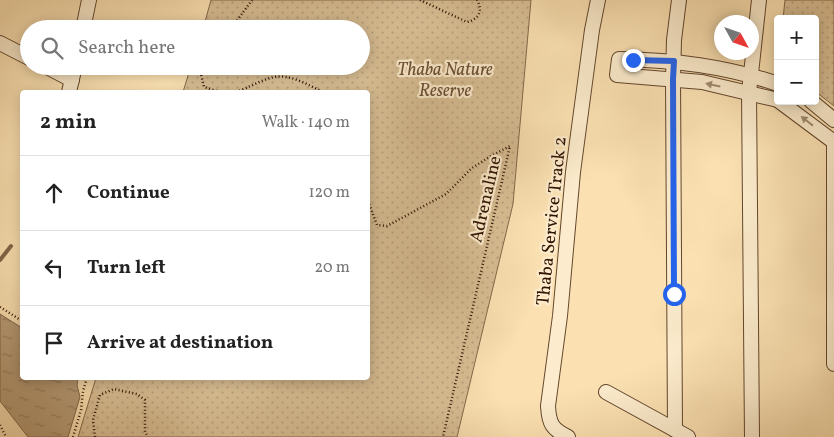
<!DOCTYPE html>
<html lang="en">
<head>
<meta charset="utf-8">
<style>
  :root { --surface:#fff; --page:#f6f6f6; --text:#222; --muted:#767676; --line:#e0e0e0 }
  body { margin:0; font-family:Vollkorn,serif; background:var(--page); color:var(--text) }
  .controls { position:absolute; right:15px; top:15px; display:grid; overflow:hidden; border-radius:5px; box-shadow:0 2px 12px #0003 }
  .controls button { width:45px; height:45px; display:grid; place-items:center; padding:0; border:0; border-bottom:1px solid var(--line); background:var(--surface); color:var(--text); font:25px sans-serif }
  .compass { position:absolute; left:714px; top:15px; width:45px; height:45px; border-radius:50%; background:var(--surface); box-shadow:0 2px 12px #0003; rotate:130deg }
  .stop { position:absolute; width:15px; height:15px; margin:-11px; border:4px solid #2563eb; border-radius:50%; background:#fff }
  .stop.end { background:#2563eb; border-color:#fff; box-shadow:0 1px 5px #0008 }
  .list { margin:0; padding:0; list-style:none }
  h2 { display:flex; justify-content:space-between; align-items:center; height:65px; margin:0; padding:0 20px; font-size:21px }
  h2 small { font-size:16px; font-weight:400; color:var(--muted) }
  .list li { display:grid; grid-template-columns:32px 1fr auto; gap:15px; align-items:center; box-sizing:border-box; height:75px; padding:0 20px; border-top:1px solid var(--line) }
  .list b { display:block; font-size:19px; white-space:nowrap }
  .list em { font-size:16px; font-style:normal; color:var(--muted) }
  .icon { flex:none; width:28px; height:28px; fill:none; stroke:currentColor; stroke-width:2; stroke-linecap:round; stroke-linejoin:round }
  .map { position:relative; flex:none; width:834px; height:437px; overflow:hidden }
  .search { position:absolute; background:var(--surface); box-shadow:0 2px 12px #0003; left:20px; top:20px; width:350px; height:55px; display:flex; align-items:center; gap:12px; box-sizing:border-box; padding:0 18px; border-radius:28px; color:var(--muted); font-size:19px }
  .panel { position:absolute; background:var(--surface); box-shadow:0 2px 12px #0003; left:20px; top:90px; width:350px; height:290px; border-radius:5px }
  .map>svg:first-child { display:block }
  .grass { fill:url(#grass-dots); stroke:#84684a }
  .water { fill:url(#water-ripples); stroke:#806447 }
  .lines { fill:none; stroke-linecap:round; stroke-linejoin:round }
  .stream { stroke:#806447; stroke-width:4 }
  .minor-casing { stroke:#62462d; stroke-width:16 }
  .path { stroke:#2f1201; stroke-width:2.5; stroke-dasharray:1 2.5; stroke-linecap:butt }
  .minor { stroke:#fceccd; stroke-width:14 }
  .oneway { fill:#a08a71 }
  .route { stroke:#2563eb; stroke-width:6 }
  .labels { text-anchor:middle; stroke-width:4.5; stroke-linejoin:round; paint-order:stroke }
  .park-label { font-size:18px; font-style:italic; fill:#6a4e34; stroke:#fceccd }
  .street-label { font-size:18px; fill:#2f1201; stroke:#fceccd }
</style>
</head>
<body>
<div class="map">
<svg width="834" height="437" viewBox="0 0 834 437">
  <defs>
    <pattern id="grass-dots" width="8" height="8" patternUnits="userSpaceOnUse" patternTransform="scale(1.25)"><rect width="8" height="8" fill="#d8be94"/><path d="M2 2h.1M6 6h.1" fill="none" stroke="#baa27e" stroke-width="1.8" stroke-linecap="round"/></pattern>
    <pattern id="water-ripples" width="26" height="14" patternUnits="userSpaceOnUse" patternTransform="scale(1.25)"><rect width="26" height="14" fill="#b69b76"/><path d="M2 4q2-2 4 0t4 0M15 11q2-2 4 0t4 0" fill="none" stroke="#947d5e"/></pattern>
  </defs>
  <rect width="100%" height="100%" fill="#fbe1b2"/>
  <filter id="stains"><feTurbulence type="fractalNoise" baseFrequency=".004" numOctaves="4"/><feColorMatrix values="0 0 0 0 .2 0 0 0 0 .09 0 0 0 0 .02 0 0 0 .5 -.17"/></filter>
  <radialGradient id="worn" r=".72"><stop offset=".6" stop-color="#630" stop-opacity="0"/><stop offset="1" stop-color="#630" stop-opacity=".3"/></radialGradient>
  <!-- grass -->
  <g class="grass">
    <polygon points="211,0 531,0 513,204 457,437 78,437 96,378 368,378 368,92 183,92 191,66 361,66 361,29 203,29"/>
    <polygon points="785,0 834,0 834,106 815,91 815,19 783,19"/>
  </g>
  <!-- water -->
  <polygon class="water" points="0,314 22,328 22,378 78,378 77,385 80,397 68,437 28,437 0,401"/>
  <g class="lines">
    <!-- stream -->
    <polyline class="stream" points="0,260 11,246"/>
    <!-- minor casing -->
    <g class="minor-casing">
      <g id="minor">
        <polyline points="83,29 89,0"/>
        <polyline points="0,43 29,58"/>
        <polyline points="45,66 72,80"/>
        <path d="M778,84C725,66 674,60 619,59L617,75L702,82L778,100"/>
        <polyline points="69,92 75,66"/>
        <polyline points="779,101 834,142"/>
        <polyline points="811,101 834,120"/>
        <polyline points="834,141 834,364"/>
        <polyline points="606,392 688,437"/>
        <polyline points="675,430 673,79 674,40 679,0"/>
        <path d="M568,437C552,429 549,424 548,406L560,316L573,172L592,30L598,0"/>
        <polyline points="752,437 749,92 759,0"/>
      </g>
    </g>
    <!-- path -->
    <g class="path">
      <path d="M420,0L467,22C479,19 483,11 477,0"/>
      <polyline points="231,29 252,0"/>
      <polyline points="206,66 201,74 204,87 220,92"/>
      <path d="M236,92C248,88 261,80 274,77C291,74 308,85 323,92"/>
      <polyline points="368,201 377,225 387,226 446,194 472,168 491,156 510,146 443,437"/>
      <polyline points="0,307 22,321"/>
      <polyline points="0,425 6,437"/>
      <polyline points="73,437 81,410 83,391 87,378"/>
      <polyline points="95,437 93,420 100,395 114,389 137,394 145,400 145,432 148,437"/>
    </g>
    <!-- minor -->
    <use href="#minor" class="minor"/>
  </g>
  <!-- one-way arrows -->
  <defs><path id="oneway-solid" d="M-6-.8H1V-3.2L6.5 0L1 3.2V.8H-6Z" transform="scale(1.25)"/></defs>
  <g class="oneway">
    <use href="#oneway-solid" transform="translate(713 85) rotate(-168)"/>
    <use href="#oneway-solid" transform="translate(807 121) rotate(-142)"/>
  </g>
  <g class="lines">
    <!-- route -->
    <polyline class="route" points="633,60 674,61 673,79 674,294"/>
  </g>
  <g class="labels">
    <!-- park labels -->
    <g class="park-label">
      <text x="445" y="75">Thaba Nature<tspan x="445" dy="21">Reserve</tspan></text>
    </g>
    <!-- street labels -->
    <g class="street-label">
      <text transform="translate(485 199) rotate(-77)" y="6">Adrenaline</text>
      <text transform="translate(551 221) rotate(-84)" y="6">Thaba Service Track 2</text>
    </g>
  </g>
  <rect width="100%" height="100%" filter="url(#stains)"/>
  <rect width="100%" height="100%" fill="url(#worn)"/>
</svg>
<div class="controls">
<button>+</button>
<button>−</button>
</div>
<svg class="compass" viewBox="-18 -18 36 36"><path d="M0-13l5 13h-10z" fill="#e53935"/><path d="M0 13l5-13h-10z" fill="#767676"/></svg>
<div class="stop" style="left:674px;top:294px"></div>
<div class="stop end" style="left:633px;top:60px"></div>
<div class="search"><svg class="icon" aria-label="search" viewBox="0 0 24 24"><circle cx="10" cy="10" r="6"/><path d="M15 15l6 6"/></svg>Search here</div>
<section class="panel">
<h2>2 min<small>Walk · 140 m</small></h2>
<ul class="list">
<li><svg class="icon" aria-label="ahead" viewBox="0 0 24 24"><path d="M12 20V5M6 11l6-6 6 6"/></svg><div><b>Continue</b></div><em>120 m</em></li>
<li><svg class="icon" aria-label="left" viewBox="0 0 24 24"><path d="M17 20v-9H6M10 6l-5 5 5 5"/></svg><div><b>Turn left</b></div><em>20 m</em></li>
<li><svg class="icon" aria-label="arrive" viewBox="0 0 24 24"><path d="M6 21V4h12l-3 4 3 4H6"/></svg><div><b>Arrive at destination</b></div></li>
</ul>
</section>
</div>
</body>
</html>
